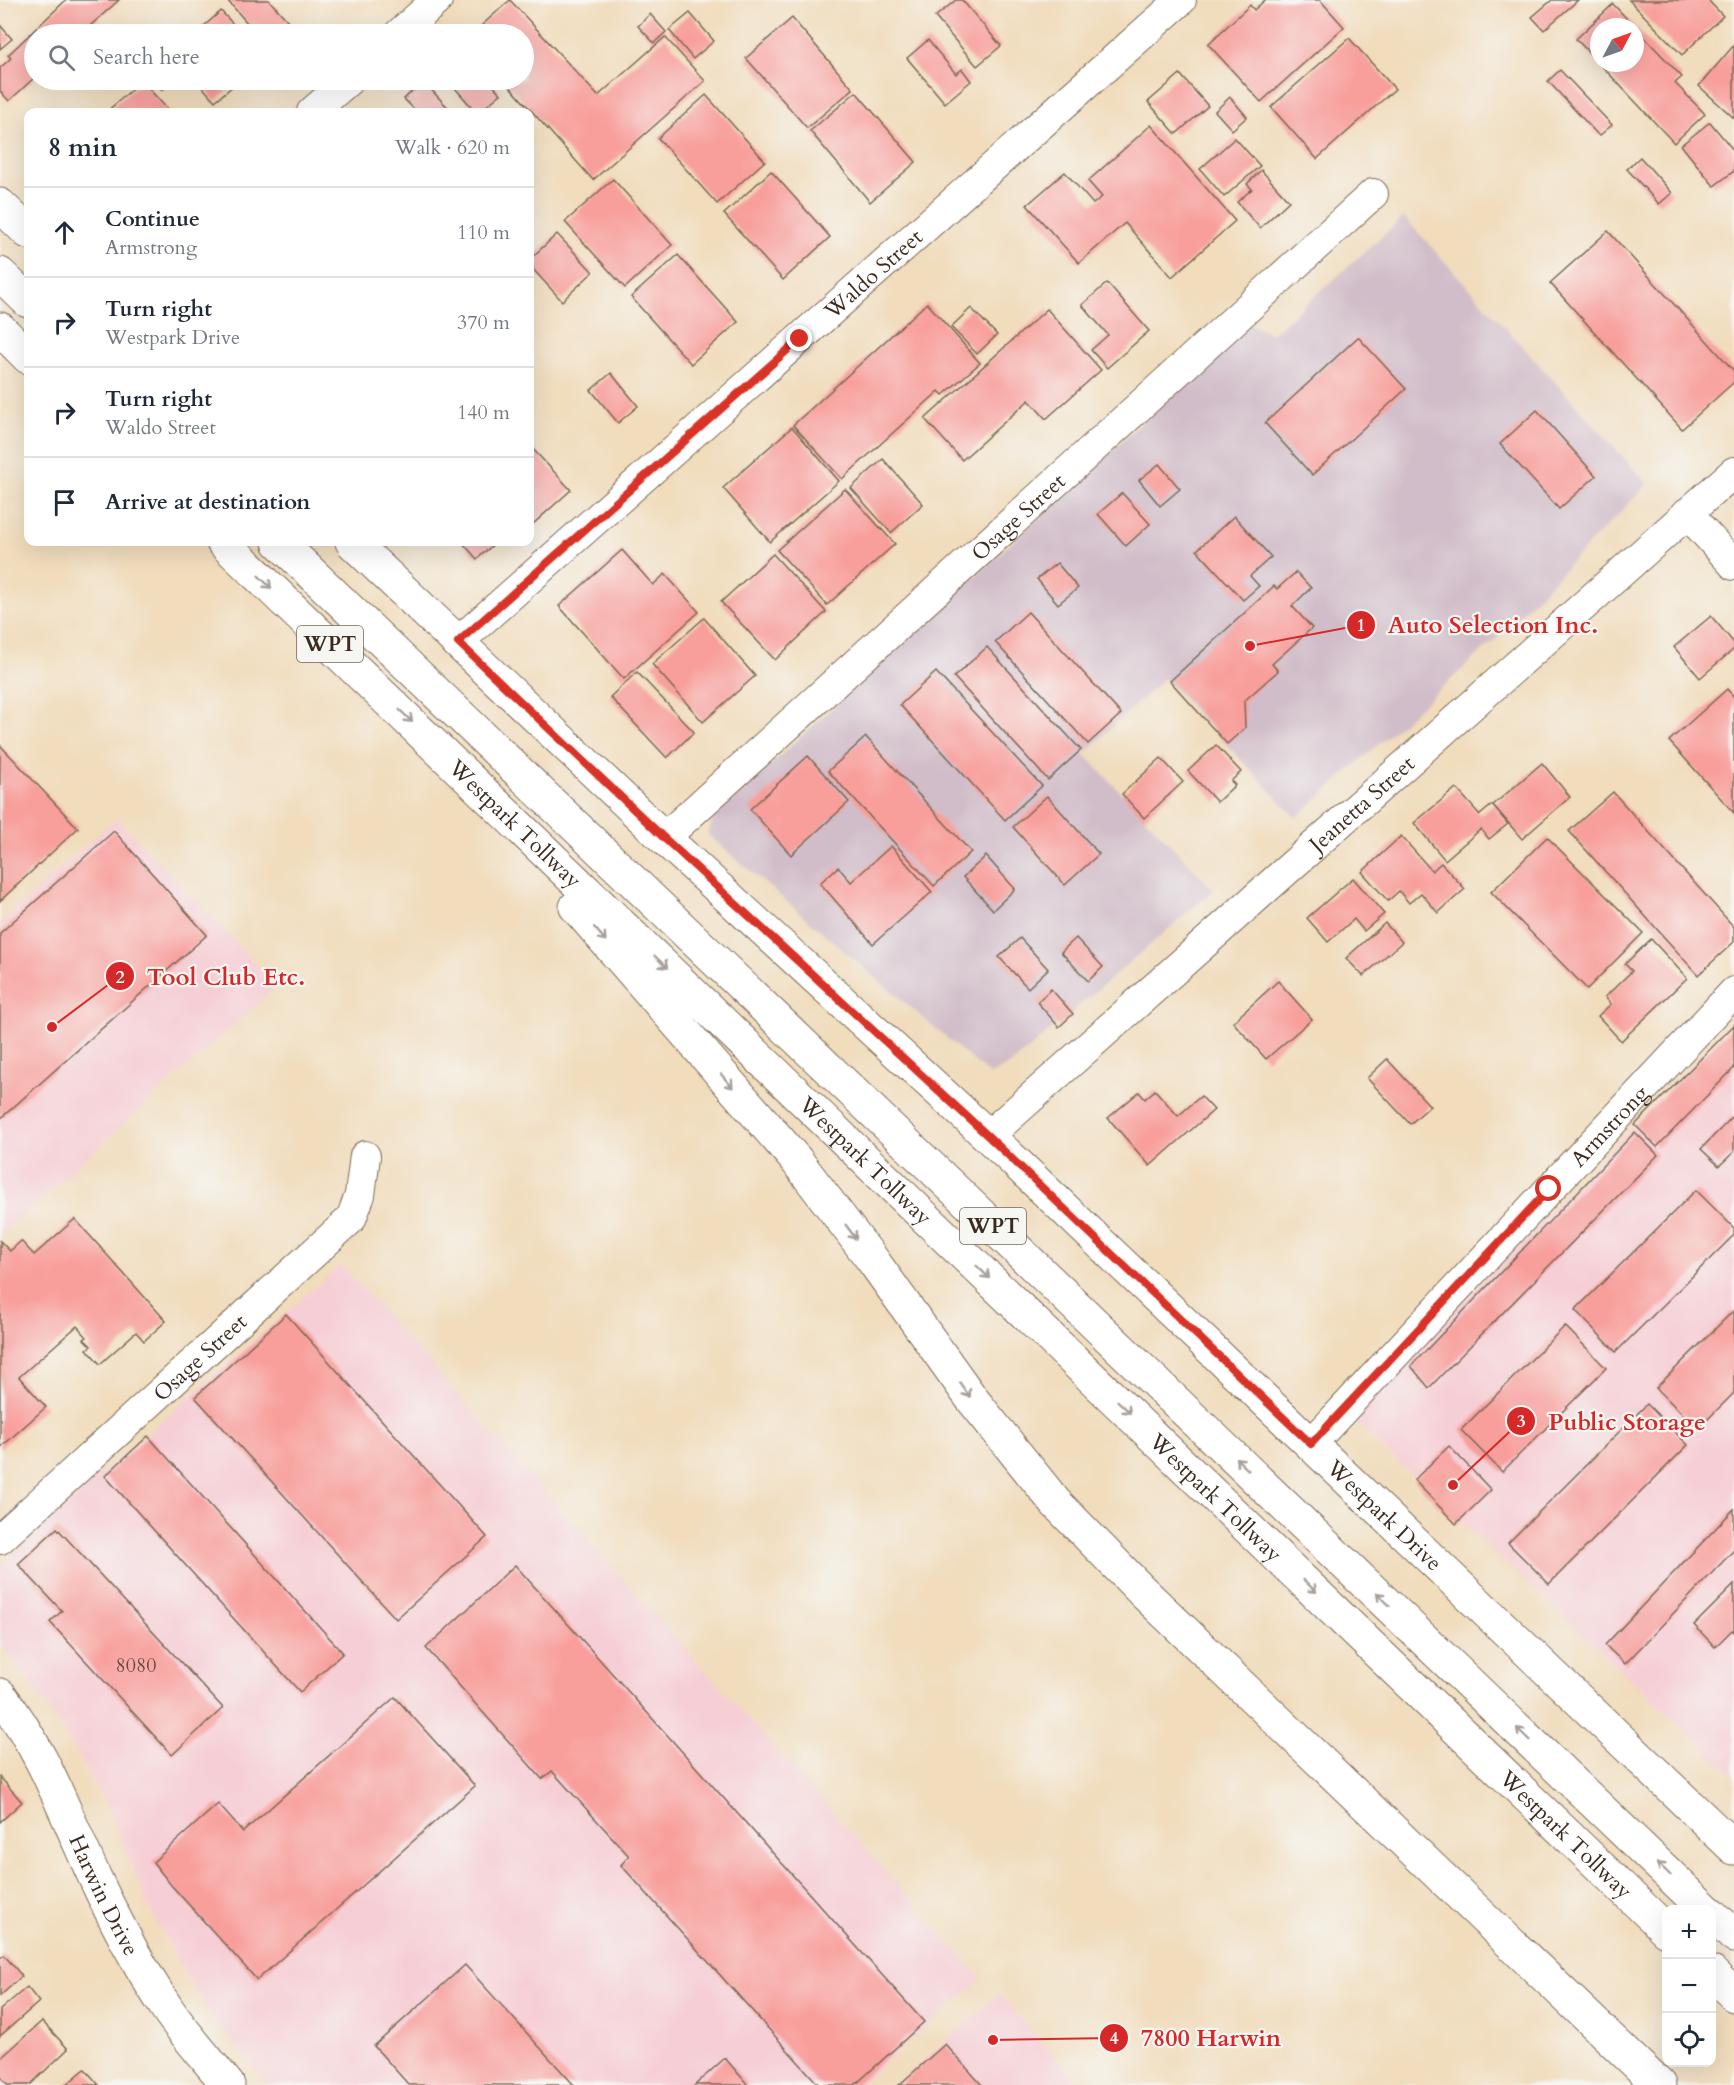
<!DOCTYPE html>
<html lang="en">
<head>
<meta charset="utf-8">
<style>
  :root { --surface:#fff; --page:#f6f6f7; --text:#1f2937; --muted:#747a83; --line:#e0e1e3 }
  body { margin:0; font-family:Cardo,serif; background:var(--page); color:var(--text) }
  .controls { position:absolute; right:18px; bottom:18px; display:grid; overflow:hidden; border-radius:12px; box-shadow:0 6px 24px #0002 }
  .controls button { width:54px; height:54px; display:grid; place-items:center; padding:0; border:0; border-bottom:2px solid var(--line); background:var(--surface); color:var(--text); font:30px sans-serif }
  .compass { position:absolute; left:1590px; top:18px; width:54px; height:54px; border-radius:50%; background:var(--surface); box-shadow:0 6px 24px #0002; rotate:49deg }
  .stop { position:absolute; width:18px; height:18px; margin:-14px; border:4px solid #d93025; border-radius:50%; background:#fff }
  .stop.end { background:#d93025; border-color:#fff; box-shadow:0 2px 6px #0008 }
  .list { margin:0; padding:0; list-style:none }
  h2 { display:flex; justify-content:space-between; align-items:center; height:78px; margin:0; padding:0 24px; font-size:26px }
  h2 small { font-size:20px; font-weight:400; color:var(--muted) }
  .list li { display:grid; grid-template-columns:39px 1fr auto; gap:18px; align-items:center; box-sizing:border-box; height:90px; padding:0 24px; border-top:2px solid var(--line) }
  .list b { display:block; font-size:22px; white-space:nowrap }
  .list p { margin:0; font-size:20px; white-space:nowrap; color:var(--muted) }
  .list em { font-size:20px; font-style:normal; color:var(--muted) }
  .icon { flex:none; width:33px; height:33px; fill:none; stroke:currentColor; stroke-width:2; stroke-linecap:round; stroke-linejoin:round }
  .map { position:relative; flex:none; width:1734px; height:2085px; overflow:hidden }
  .search { position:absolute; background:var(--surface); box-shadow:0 6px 24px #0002; left:24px; top:24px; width:510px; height:66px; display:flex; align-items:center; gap:15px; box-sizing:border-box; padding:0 21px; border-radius:33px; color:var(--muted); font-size:22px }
  .panel { position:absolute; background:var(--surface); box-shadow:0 6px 24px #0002; left:24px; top:108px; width:510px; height:438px; border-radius:12px }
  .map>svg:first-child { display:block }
  .built { fill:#f6cfd6 }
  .industrial { fill:#d1bdc9 }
  .building { fill:#f89f9b }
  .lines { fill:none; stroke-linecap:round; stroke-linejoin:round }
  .minor-casing { stroke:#7b6855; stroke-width:32 }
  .major-casing { stroke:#7b6855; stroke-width:35 }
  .highway-casing { stroke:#7b6855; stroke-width:35 }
  .minor { stroke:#fff; stroke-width:30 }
  .major { stroke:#fff; stroke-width:33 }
  .highway { stroke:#fff; stroke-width:33 }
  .oneway { stroke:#a79f9a }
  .route { stroke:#d93025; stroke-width:8 }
  .labels { text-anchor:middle; stroke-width:4.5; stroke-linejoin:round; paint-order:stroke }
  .number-label { font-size:20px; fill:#6a473d }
  .shield { fill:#f6f6f2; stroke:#73675e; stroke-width:1.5 }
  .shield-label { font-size:21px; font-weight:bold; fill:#3b2a1e }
  .street-label { font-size:22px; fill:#3b2a1e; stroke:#f6f6f2 }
  .leader { fill:none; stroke:#d62828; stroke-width:2 }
  .callout-dot { fill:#d62828; stroke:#f6f6f2; stroke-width:2 }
  .mark-label { font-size:18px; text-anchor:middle; font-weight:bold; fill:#fff }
  .callout-label { font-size:24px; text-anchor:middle; font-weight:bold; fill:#d62828; stroke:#f6f6f2; stroke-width:4.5; stroke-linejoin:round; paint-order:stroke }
</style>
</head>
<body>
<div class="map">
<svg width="1734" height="2085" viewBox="0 0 1734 2085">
  <rect width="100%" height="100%" fill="#f6f6f2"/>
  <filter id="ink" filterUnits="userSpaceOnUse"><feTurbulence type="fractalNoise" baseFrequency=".0167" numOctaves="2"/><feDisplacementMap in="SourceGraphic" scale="12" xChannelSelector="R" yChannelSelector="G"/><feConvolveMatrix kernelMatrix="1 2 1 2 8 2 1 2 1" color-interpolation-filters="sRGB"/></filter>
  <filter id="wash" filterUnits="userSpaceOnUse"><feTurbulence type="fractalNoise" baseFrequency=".008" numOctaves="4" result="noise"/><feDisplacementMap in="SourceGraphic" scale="24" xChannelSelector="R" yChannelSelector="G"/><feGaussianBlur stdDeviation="1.35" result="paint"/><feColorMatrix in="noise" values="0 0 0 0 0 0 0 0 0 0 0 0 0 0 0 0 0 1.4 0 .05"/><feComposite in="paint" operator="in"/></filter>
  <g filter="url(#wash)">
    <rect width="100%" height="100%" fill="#f1dcbc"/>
    <!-- built -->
    <g class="built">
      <polygon points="116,818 277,986 0,1235 0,924"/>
      <polygon points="1734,1022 1734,1776 1350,1417"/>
      <polygon points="341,1265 982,1979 859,2085 269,2085 234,2045 203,2003 147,1905 114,1820 74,1747 28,1678 0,1643 0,1569 63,1507"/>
      <polygon points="999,1995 1080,2085 896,2085"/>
    </g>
    <!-- industrial -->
    <polygon class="industrial" points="1404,217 1648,484 1496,639 1296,818 1164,678 1084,754 1214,890 1011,1064 990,1075 707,834 714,817 1249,324 1272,334"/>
    <g id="blocks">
      <!-- building -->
      <g class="building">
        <polygon points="66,0 119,0 81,34 34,34 34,78 9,101 0,91 0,68 11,58 8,55"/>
        <polygon points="227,0 269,0 299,33 257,34"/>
        <polygon points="510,0 598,96 665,37 705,81 593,180 504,80 524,80 524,34 472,34"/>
        <polygon points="956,0 962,0 1001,46 977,66 935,17"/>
        <polygon points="1265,0 1320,0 1344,27 1261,102 1208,44 1250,5 1254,10"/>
        <polygon points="1552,0 1578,0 1544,30 1532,17"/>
        <polygon points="1629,0 1708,0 1723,16 1682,55"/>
        <polygon points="1613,4 1682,77 1675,83 1705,114 1674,143 1599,63 1635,63 1635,27 1599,27 1599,63 1576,39"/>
        <polygon points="221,11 242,34 195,34"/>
        <polygon points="690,13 714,41 693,59 669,30"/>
        <polygon points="650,14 666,32 654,43 638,26"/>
        <polygon points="792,18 853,89 807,128 746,58"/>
        <polygon points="0,25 12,39 0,49"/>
        <polygon points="1349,38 1395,89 1317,159 1271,107"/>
        <polygon points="928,40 956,74 962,69 971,81 945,103 907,58"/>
        <polygon points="1734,45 1734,118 1699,86"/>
        <polygon points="1560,70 1612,125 1599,136 1548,81"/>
        <polygon points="1180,74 1208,106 1176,134 1148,102"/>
        <polygon points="153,80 173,80 162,90"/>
        <polygon points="196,80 240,80 215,101"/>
        <polygon points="448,80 488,80 501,94 479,112 476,112"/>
        <polygon points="142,81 170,112 106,112"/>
        <polygon points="423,81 452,112 417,112 404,99"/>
        <polygon points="856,92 916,162 870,202 810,131"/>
        <polygon points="706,95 765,161 717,204 658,138"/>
        <polygon points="1230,97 1247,117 1232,130 1215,111"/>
        <polygon points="1710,122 1734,151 1734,171 1714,186 1681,145"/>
        <polygon points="1151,125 1235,221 1172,277 1125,223 1079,263 1027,205 1065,172 1093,204 1102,197 1088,181"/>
        <polygon points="1235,138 1260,166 1224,197 1200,169"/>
        <polygon points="1640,157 1672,193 1659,204 1627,169"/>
        <polygon points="1261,170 1289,201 1260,228 1237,202 1252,189 1247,184"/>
        <polygon points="771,171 830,237 783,280 724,214"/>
        <polygon points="613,179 672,245 625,288 565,222"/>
        <polygon points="1608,231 1734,371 1734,382 1682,429 1550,283"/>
        <polygon points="557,234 593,272 562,301 530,266 530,259"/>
        <polygon points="678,255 738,322 691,364 631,297"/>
        <polygon points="1107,283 1149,331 1107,368 1091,350 1108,335 1082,305"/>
        <polygon points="927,303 980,363 943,395 939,391 842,479 793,425"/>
        <polygon points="971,308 997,335 977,354 951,327"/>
        <polygon points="1047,309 1101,370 1046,419 1029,400 962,460 925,419"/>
        <polygon points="1358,337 1406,389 1312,475 1265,423"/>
        <polygon points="611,373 638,406 618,423 591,390"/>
        <polygon points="1537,410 1596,476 1559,509 1500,444"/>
        <polygon points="792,427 839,481 770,542 723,488"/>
        <polygon points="530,446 571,490 533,524 530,519"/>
        <polygon points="883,459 923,504 891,533 851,488"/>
        <polygon points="1159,464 1180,489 1160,506 1139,480"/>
        <polygon points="845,489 895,544 827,605 777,550"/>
        <polygon points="1122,493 1150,524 1126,546 1098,514"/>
        <polygon points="1234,516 1271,557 1250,576 1259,586 1243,600 1197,550"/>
        <polygon points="462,542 496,542 477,559"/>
        <polygon points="622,550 653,585 665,574 699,612 624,679 559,606"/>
        <polygon points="773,554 826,612 775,660 721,602"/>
        <polygon points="1057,563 1078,588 1058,604 1037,579"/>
        <polygon points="1296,572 1311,588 1292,606 1312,628 1272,664 1278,671 1244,701 1245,728 1227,744 1170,681 1274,586 1277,589"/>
        <polygon points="1028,612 1121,714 1088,744 995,642"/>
        <polygon points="1711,616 1734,643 1734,649 1700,678 1674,647"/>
        <polygon points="704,618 755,676 703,722 652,664"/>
        <polygon points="987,647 1081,750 1048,780 954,677"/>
        <polygon points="637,672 694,732 667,758 610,697"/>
        <polygon points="936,672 1042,786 1005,820 900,705"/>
        <polygon points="1727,689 1734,697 1734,813 1669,741"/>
        <polygon points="866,737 971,852 934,886 828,771"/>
        <polygon points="0,745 78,828 0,901"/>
        <polygon points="1216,745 1241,772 1231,781 1235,785 1217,802 1188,771"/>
        <polygon points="808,756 849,802 791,855 750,809"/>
        <polygon points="1161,758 1183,782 1144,818 1122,794"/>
        <polygon points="1542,763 1570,797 1522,839 1493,805"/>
        <polygon points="1456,788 1480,815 1492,805 1508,824 1489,839 1481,829 1445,860 1414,823"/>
        <polygon points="1613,792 1734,927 1734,942 1698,975 1569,831"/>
        <polygon points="1047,796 1099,854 1065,885 1013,827"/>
        <polygon points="114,831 207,935 0,1119 0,933"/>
        <polygon points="1401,836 1432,871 1441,863 1465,889 1438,913 1421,893 1409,903 1399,891 1388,901 1362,872"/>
        <polygon points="1547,837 1643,933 1587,989 1491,892"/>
        <polygon points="891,846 932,892 873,944 820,883 838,867 851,882"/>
        <polygon points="986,856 1015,889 993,910 963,877"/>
        <polygon points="1353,878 1384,914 1364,931 1354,919 1328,942 1307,918"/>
        <polygon points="1385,923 1402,942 1363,976 1346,958"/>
        <polygon points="1020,938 1048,969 1028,988 999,957"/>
        <polygon points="1076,938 1103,967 1088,981 1061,952"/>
        <polygon points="1651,939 1687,978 1621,1041 1598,1016 1611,1004 1605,997 1632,971 1625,964"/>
        <polygon points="1278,981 1312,1019 1266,1059 1233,1022"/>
        <polygon points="1051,989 1073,1014 1059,1027 1037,1002"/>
        <polygon points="1734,1025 1734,1068 1657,1147 1635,1125"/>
        <polygon points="1387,1059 1430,1106 1410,1124 1367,1078"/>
        <polygon points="1155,1090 1178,1116 1201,1096 1214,1110 1150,1166 1108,1118 1139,1092 1145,1099"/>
        <polygon points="1734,1115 1734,1152 1719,1166 1701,1149"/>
        <polygon points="1635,1132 1658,1155 1429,1388 1411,1366"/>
        <polygon points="1696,1190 1734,1228 1734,1235 1616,1352 1575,1310"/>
        <polygon points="75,1219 166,1321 144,1341 136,1332 100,1364 87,1349 91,1346 84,1339 87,1337 77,1326 19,1377 46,1407 0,1448 0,1241 10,1251 21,1241 34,1255"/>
        <polygon points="1734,1310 1734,1393 1698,1429 1656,1388"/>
        <polygon points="286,1314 487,1537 396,1619 195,1397"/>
        <polygon points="1565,1326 1606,1368 1502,1472 1461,1430"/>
        <polygon points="1647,1404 1688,1445 1549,1584 1508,1543"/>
        <polygon points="148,1436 343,1653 300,1692 105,1476"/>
        <polygon points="1449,1446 1491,1490 1456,1524 1414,1480"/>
        <polygon points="1734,1509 1734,1550 1625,1664 1605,1645"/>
        <polygon points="57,1528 223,1708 172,1755 50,1622 62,1611 18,1564"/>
        <polygon points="515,1565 924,2022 855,2085 819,2085 621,1865 629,1856 552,1771 542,1779 426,1648"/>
        <polygon points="1734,1585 1734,1632 1732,1630 1715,1647 1694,1625"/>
        <polygon points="395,1697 475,1786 257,1980 171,1885 153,1862 218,1804 243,1832"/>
        <polygon points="0,1777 22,1802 0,1822"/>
        <polygon points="4,1955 22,1976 0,1996 0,1958"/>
        <polygon points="465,1965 574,2085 409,2085 374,2046"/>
        <polygon points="27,1987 39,2002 0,2036 0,2010"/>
        <polygon points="42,2021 68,2049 30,2085 8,2085 0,2076 0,2059"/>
        <polygon points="945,2044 982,2085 899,2085"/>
        <polygon points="725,2058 748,2085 695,2085"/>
        <polygon points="85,2069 99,2085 66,2085"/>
      </g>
    </g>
  </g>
  <g filter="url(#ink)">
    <use href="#blocks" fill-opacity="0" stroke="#7b6855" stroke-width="1.5"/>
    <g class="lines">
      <!-- minor casing -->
      <g class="minor-casing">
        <g id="minor">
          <polyline points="399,34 437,0"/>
          <polyline points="312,112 349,80"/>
          <polyline points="1687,513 1734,565"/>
          <path id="s1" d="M458,642L1181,0"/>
          <path id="s2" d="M664,838L1373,194"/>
          <path id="s3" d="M988,1136L1734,472"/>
          <path id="s4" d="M1311,1444L1734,992"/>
          <path id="s5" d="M0,1539L351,1219L360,1195L365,1156"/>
        </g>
      </g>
      <!-- major casing -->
      <g class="major-casing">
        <g id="major">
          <polyline points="0,205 28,232"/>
          <path id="s6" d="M352,542L664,838L988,1136L1734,1848"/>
          <path id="s7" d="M0,1695C43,1749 66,1816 95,1878C116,1923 140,1968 168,2010C186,2036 208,2060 228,2085"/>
        </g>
      </g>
      <!-- highway casing -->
      <g class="highway-casing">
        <g id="highway">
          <polyline points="0,274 28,301"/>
          <polyline points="0,329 28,357"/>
          <path id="s8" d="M223,542L1666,1930"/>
          <polyline points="279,542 1706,1910"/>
          <polyline points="576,907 797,1161 874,1262 972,1399 1055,1502 1142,1591 1659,2085"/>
          <polyline points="1712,1914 1734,1936"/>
          <polyline points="1712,1973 1734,1995"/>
        </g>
      </g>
      <!-- minor -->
      <use href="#minor" class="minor"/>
      <!-- major -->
      <use href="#major" class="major"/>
      <!-- highway -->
      <use href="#highway" class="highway"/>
    </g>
    <!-- one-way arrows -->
    <defs><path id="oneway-shaft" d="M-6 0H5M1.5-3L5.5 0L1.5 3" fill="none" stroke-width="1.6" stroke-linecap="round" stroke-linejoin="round" transform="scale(1.5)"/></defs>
    <g class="oneway">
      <use href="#oneway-shaft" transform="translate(265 582) rotate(44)"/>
      <use href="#oneway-shaft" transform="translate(406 716) rotate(44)"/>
      <use href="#oneway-shaft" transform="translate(600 934) rotate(49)"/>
      <use href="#oneway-shaft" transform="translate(661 962) rotate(44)"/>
      <use href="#oneway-shaft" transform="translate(727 1081) rotate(49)"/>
      <use href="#oneway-shaft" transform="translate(851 1232) rotate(53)"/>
      <use href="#oneway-shaft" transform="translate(983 1272) rotate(44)"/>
      <use href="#oneway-shaft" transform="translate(965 1390) rotate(55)"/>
      <use href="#oneway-shaft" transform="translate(1124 1407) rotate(44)"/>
      <use href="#oneway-shaft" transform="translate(1242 1464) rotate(-136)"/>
      <use href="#oneway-shaft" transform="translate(1310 1586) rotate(44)"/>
      <use href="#oneway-shaft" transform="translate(1383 1599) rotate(-136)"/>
      <use href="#oneway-shaft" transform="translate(1523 1734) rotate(-136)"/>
      <use href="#oneway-shaft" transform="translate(1664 1869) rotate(-136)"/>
    </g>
  </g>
  <g class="lines" filter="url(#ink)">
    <!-- route -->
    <polyline class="route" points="800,339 458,642 664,838 988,1136 1311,1444 1549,1189"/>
  </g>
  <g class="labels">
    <!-- number labels -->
    <g class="number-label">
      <text x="136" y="1672">8080</text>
    </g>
    <!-- shield labels -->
    <g class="shield">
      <rect x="297" y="626" width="66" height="36" rx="4.5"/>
      <rect x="960" y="1208" width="66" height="36" rx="4.5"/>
    </g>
    <g class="shield-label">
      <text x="330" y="651">WPT</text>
      <text x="993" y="1233">WPT</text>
    </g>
    <!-- street labels -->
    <g class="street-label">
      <text dy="8" stroke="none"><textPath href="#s1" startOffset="555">Waldo Street</textPath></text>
      <text dy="8" stroke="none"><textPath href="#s2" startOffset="478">Osage Street</textPath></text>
      <text dy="8" stroke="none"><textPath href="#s3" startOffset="500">Jeanetta Street</textPath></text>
      <text dy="8" stroke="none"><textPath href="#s8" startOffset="406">Westpark Tollway</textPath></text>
      <text dy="8" stroke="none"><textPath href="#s4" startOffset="436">Armstrong</textPath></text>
      <text dy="8" stroke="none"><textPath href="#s8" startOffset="892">Westpark Tollway</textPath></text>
      <text dy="8" stroke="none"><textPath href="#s5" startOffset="270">Osage Street</textPath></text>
      <text dy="8" stroke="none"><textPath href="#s8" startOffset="1378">Westpark Tollway</textPath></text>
      <text dy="8" stroke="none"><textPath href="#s6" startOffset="1419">Westpark Drive</textPath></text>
      <text dy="8" stroke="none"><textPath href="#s8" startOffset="1864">Westpark Tollway</textPath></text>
      <text dy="8" stroke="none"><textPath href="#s7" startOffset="226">Harwin Drive</textPath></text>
    </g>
  </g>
  <!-- callouts -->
  <path class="leader" d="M1250 646L1361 625M52 1027L120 976M1453 1485L1521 1421M993 2040L1114 2038"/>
  <g class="callout-dot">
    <circle cx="1250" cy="646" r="6"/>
    <circle cx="52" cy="1027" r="6"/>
    <circle cx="1453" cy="1485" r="6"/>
    <circle cx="993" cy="2040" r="6"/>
    <circle cx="1361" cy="625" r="15"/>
    <circle cx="120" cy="976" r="15"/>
    <circle cx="1521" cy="1421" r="15"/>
    <circle cx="1114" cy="2038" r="15"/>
  </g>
  <g class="mark-label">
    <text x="1361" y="631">1</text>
    <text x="120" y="983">2</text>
    <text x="1521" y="1427">3</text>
    <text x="1114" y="2044">4</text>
  </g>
  <g class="callout-label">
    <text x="1493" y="633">Auto Selection Inc.</text>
    <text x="226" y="985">Tool Club Etc.</text>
    <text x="1627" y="1430">Public Storage</text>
    <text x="1211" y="2046">7800 Harwin</text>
  </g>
</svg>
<div class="controls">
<button>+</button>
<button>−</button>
<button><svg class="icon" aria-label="locate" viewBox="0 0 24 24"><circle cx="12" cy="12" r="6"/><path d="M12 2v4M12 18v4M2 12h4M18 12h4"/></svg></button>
</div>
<svg class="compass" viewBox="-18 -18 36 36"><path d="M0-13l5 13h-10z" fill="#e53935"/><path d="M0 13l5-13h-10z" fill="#747a83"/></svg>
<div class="stop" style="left:1549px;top:1189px"></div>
<div class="stop end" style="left:800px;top:339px"></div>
<div class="search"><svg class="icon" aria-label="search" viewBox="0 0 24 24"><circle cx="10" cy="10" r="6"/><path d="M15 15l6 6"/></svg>Search here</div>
<section class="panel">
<h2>8 min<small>Walk · 620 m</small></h2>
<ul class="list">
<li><svg class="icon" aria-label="ahead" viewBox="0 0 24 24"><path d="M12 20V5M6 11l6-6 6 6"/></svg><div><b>Continue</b><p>Armstrong</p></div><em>110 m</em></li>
<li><svg class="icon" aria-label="right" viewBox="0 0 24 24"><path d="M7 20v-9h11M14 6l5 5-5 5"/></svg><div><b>Turn right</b><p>Westpark Drive</p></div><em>370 m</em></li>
<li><svg class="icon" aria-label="right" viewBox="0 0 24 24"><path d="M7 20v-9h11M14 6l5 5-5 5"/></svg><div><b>Turn right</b><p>Waldo Street</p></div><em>140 m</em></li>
<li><svg class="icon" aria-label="arrive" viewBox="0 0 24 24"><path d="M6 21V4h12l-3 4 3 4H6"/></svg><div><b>Arrive at destination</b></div></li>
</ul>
</section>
</div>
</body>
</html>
